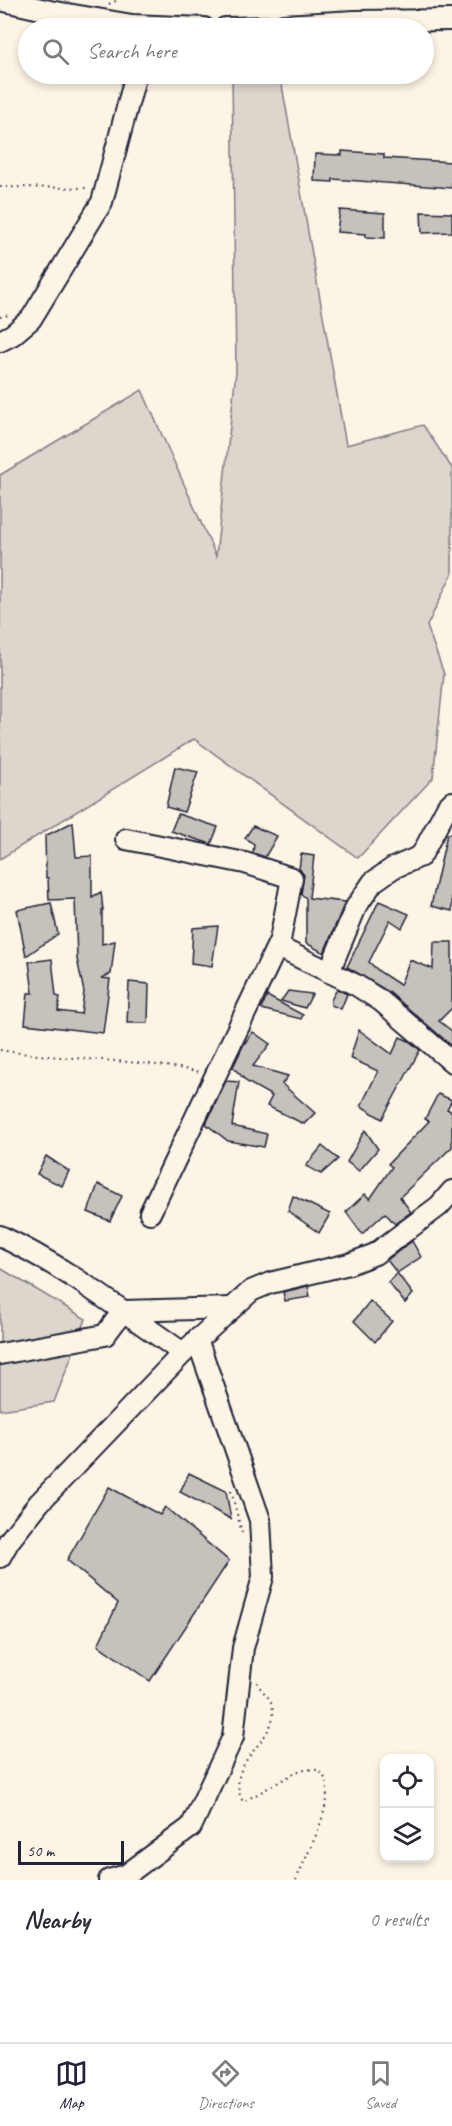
<!DOCTYPE html>
<html lang="en">
<head>
<meta charset="utf-8">
<style>
  :root { --surface:#fff; --page:#f7f7f7; --text:#2b2b33; --muted:#7c7c81; --line:#e1e1e2; --accent:#22223b }
  body { margin:0; font-family:Caveat,sans-serif; background:var(--page); color:var(--text) }
  .controls { position:absolute; right:18px; bottom:18px; display:grid; overflow:hidden; border-radius:12px; box-shadow:0 3px 9px #0003 }
  .controls button { width:54px; height:54px; display:grid; place-items:center; padding:0; border:0; border-bottom:2px solid var(--line); background:var(--surface); color:var(--text); font:30px sans-serif }
  .scale { position:absolute; left:18px; bottom:15px; width:106px; box-sizing:border-box; padding-left:6px; border:3px solid #22223b; border-top:0; font-size:16px; line-height:21px; white-space:nowrap; color:#22223b; -webkit-text-stroke:4px #fcf5e5; paint-order:stroke }
  .list { margin:0; padding:0; list-style:none }
  h2 { display:flex; justify-content:space-between; align-items:center; height:78px; margin:0; padding:0 24px; font-size:26px }
  h2 small { font-size:20px; font-weight:400; color:var(--muted) }
  .icon { flex:none; width:33px; height:33px; fill:none; stroke:currentColor; stroke-width:2; stroke-linecap:round; stroke-linejoin:round }
  .map { position:relative; flex:none; width:452px; height:1880px; overflow:hidden }
  .search { position:absolute; background:var(--surface); box-shadow:0 3px 9px #0003; left:18px; right:18px; top:18px; height:66px; display:flex; align-items:center; gap:15px; box-sizing:border-box; padding:0 21px; border-radius:33px; color:var(--muted); font-size:22px }
  .sheet { height:162px; background:var(--surface) }
  nav { display:flex; justify-content:space-around; align-items:center; box-sizing:border-box; height:84px; border-top:2px solid var(--line); background:var(--surface); font-size:16px; color:var(--muted) }
  nav a { display:grid; justify-items:center; gap:3px }
  nav .on { color:var(--accent) }
  .map>svg:first-child { display:block }
  .green { fill:#dcd6cc; stroke:#7f7c84; stroke-width:1.5 }
  .building { fill:#c6c1bb; stroke:#22223b; stroke-width:1.5 }
  .lines { fill:none; stroke-linecap:round; stroke-linejoin:round }
  .minor-casing { stroke:#22223b; stroke-width:24 }
  .path { stroke:#22223b; stroke-width:2; stroke-dasharray:1.5 4.5; stroke-linecap:butt }
  .minor { stroke:#fcf5e5; stroke-width:20 }
</style>
</head>
<body>
<div class="map">
<svg width="452" height="1880" viewBox="0 0 452 1880">
  <rect width="100%" height="100%" fill="#fcf5e5"/>
  <filter id="ink" filterUnits="userSpaceOnUse"><feTurbulence type="fractalNoise" baseFrequency=".0167" numOctaves="2"/><feDisplacementMap in="SourceGraphic" scale="12" xChannelSelector="R" yChannelSelector="G"/><feConvolveMatrix kernelMatrix="1 2 1 2 8 2 1 2 1" color-interpolation-filters="sRGB"/></filter>
  <g filter="url(#ink)">
    <!-- green -->
    <g class="green">
      <polygon points="232,74 280,74 346,445 423,425 452,468 452,574 427,626 444,674 433,778 358,858 194,739 0,859 0,475 142,390 216,556 236,371"/>
      <polygon points="0,1268 86,1319 54,1402 0,1410"/>
    </g>
    <!-- building -->
    <g class="building">
      <polygon points="342,151 384,154 384,158 452,162 452,188 333,179 333,182 314,181 315,154 342,155"/>
      <polygon points="340,210 385,213 385,238 366,237 366,234 337,232"/>
      <polygon points="421,212 452,213 452,232 422,233"/>
      <polygon points="175,767 198,772 184,812 166,807"/>
      <polygon points="178,814 218,827 211,844 171,831"/>
      <polygon points="73,822 76,857 92,856 92,897 101,892 103,910 102,910 102,944 115,941 111,974 101,978 110,979 103,1033 25,1024 28,993 33,993 29,962 52,959 56,996 60,997 58,1011 81,1014 84,992 77,959 75,899 49,900 48,878 46,878 45,836"/>
      <polygon points="253,826 277,836 265,857 253,853 254,844 245,838"/>
      <polygon points="447,834 452,834 452,911 431,906"/>
      <polygon points="301,854 314,856 309,898 345,902 324,953 306,943 306,898 301,894 304,875 299,869"/>
      <polygon points="379,901 409,914 402,928 390,920 369,962 380,972 400,985 410,960 433,969 434,942 452,942 452,1008 439,1021 452,1031 452,1046 389,992 347,967"/>
      <polygon points="51,903 58,934 26,956 17,910"/>
      <polygon points="218,926 212,966 191,963 193,928"/>
      <polygon points="129,982 149,984 148,1023 127,1023"/>
      <polygon points="337,989 347,994 341,1009 331,1005 331,1000"/>
      <polygon points="288,991 312,994 305,1008 281,1001"/>
      <polygon points="267,996 303,1015 301,1019 261,1009"/>
      <polygon points="359,1030 392,1054 400,1037 409,1041 420,1050 382,1119 361,1106 378,1071 350,1058"/>
      <polygon points="253,1032 270,1044 253,1066 288,1076 282,1084 315,1113 304,1124 267,1106 272,1096 247,1082 233,1067 244,1044"/>
      <polygon points="226,1081 239,1082 232,1126 267,1134 264,1147 228,1141 206,1124"/>
      <polygon points="438,1094 452,1100 447,1109 452,1112 452,1147 400,1197 411,1212 395,1224 385,1213 362,1234 346,1212 365,1194 370,1199 392,1167 388,1164 429,1121 425,1119"/>
      <polygon points="365,1130 378,1149 359,1171 347,1162"/>
      <polygon points="322,1146 338,1159 321,1174 306,1166"/>
      <polygon points="46,1156 69,1171 62,1186 37,1174"/>
      <polygon points="98,1184 122,1196 110,1221 88,1212"/>
      <polygon points="293,1196 330,1214 319,1233 288,1211"/>
      <polygon points="412,1241 421,1257 397,1273 387,1260"/>
      <polygon points="397,1273 413,1294 405,1303 388,1282"/>
      <polygon points="308,1286 310,1297 285,1301 283,1292"/>
      <polygon points="370,1301 392,1321 375,1342 354,1321"/>
      <polygon points="189,1473 226,1491 231,1519 180,1492"/>
      <polygon points="109,1487 160,1515 165,1507 229,1561 150,1681 98,1645 118,1603 67,1560"/>
    </g>
    <g class="lines">
      <!-- minor casing -->
      <g class="minor-casing">
        <g id="minor">
          <polyline points="0,0 50,11 132,25 204,28"/>
          <polyline points="225,28 279,27 283,25 355,21 452,20"/>
          <polyline points="0,341 12,335 31,319 102,202 136,74"/>
          <polyline points="126,839 245,863 292,878 280,940 150,1213"/>
          <polyline points="278,947 356,985 381,1001 452,1062"/>
          <polyline points="329,972 356,907 373,882 393,868 421,856 447,807 452,802"/>
          <path d="M0,1236C63,1265 125,1313 183,1353"/>
          <polyline points="0,1354 105,1335 123,1311 232,1308"/>
          <polyline points="0,1557 9,1541 39,1503 183,1353 251,1291 270,1283 349,1264 375,1254 439,1206 452,1191"/>
          <polyline points="109,1880 126,1875 191,1827 233,1737 243,1648 263,1577 260,1520 197,1339"/>
        </g>
      </g>
      <!-- path -->
      <g class="path">
        <polyline points="109,4 118,0"/>
        <polyline points="0,187 90,188"/>
        <polyline points="0,317 9,315"/>
        <path d="M0,1050C66,1061 134,1058 200,1072"/>
        <polyline points="231,1491 243,1537"/>
        <path d="M257,1682C260,1691 270,1696 272,1705C282,1741 221,1760 243,1802L302,1769L318,1770C321,1773 325,1777 326,1781C332,1811 307,1853 296,1880"/>
      </g>
      <!-- minor -->
      <use href="#minor" class="minor"/>
    </g>
  </g>
</svg>
<div class="controls">
<button><svg class="icon" aria-label="locate" viewBox="0 0 24 24"><circle cx="12" cy="12" r="6"/><path d="M12 2v4M12 18v4M2 12h4M18 12h4"/></svg></button>
<button><svg class="icon" aria-label="layers" viewBox="0 0 24 24"><path d="M12 4l9 5-9 5-9-5zM3 14l9 5 9-5"/></svg></button>
</div>
<div class="scale">50 m</div>
<div class="search"><svg class="icon" aria-label="search" viewBox="0 0 24 24"><circle cx="10" cy="10" r="6"/><path d="M15 15l6 6"/></svg>Search here</div>
</div>
<section class="sheet">
<h2>Nearby<small>0 results</small></h2>
<ul class="list">
</ul>
</section>
<nav>
<a class="on"><svg class="icon" aria-label="map" viewBox="0 0 24 24"><path d="M3 6l6-2 6 2 6-2v14l-6 2-6-2-6 2zM9 4v14M15 6v14"/></svg>Map</a>
<a><svg class="icon" aria-label="directions" viewBox="0 0 24 24"><path d="M12 3l9 9-9 9-9-9zM9 14v-3h6M13 9l2 2-2 2"/></svg>Directions</a>
<a><svg class="icon" aria-label="saved" viewBox="0 0 24 24"><path d="M7 4h10v16l-5-4-5 4z"/></svg>Saved</a>
</nav>
</body>
</html>
